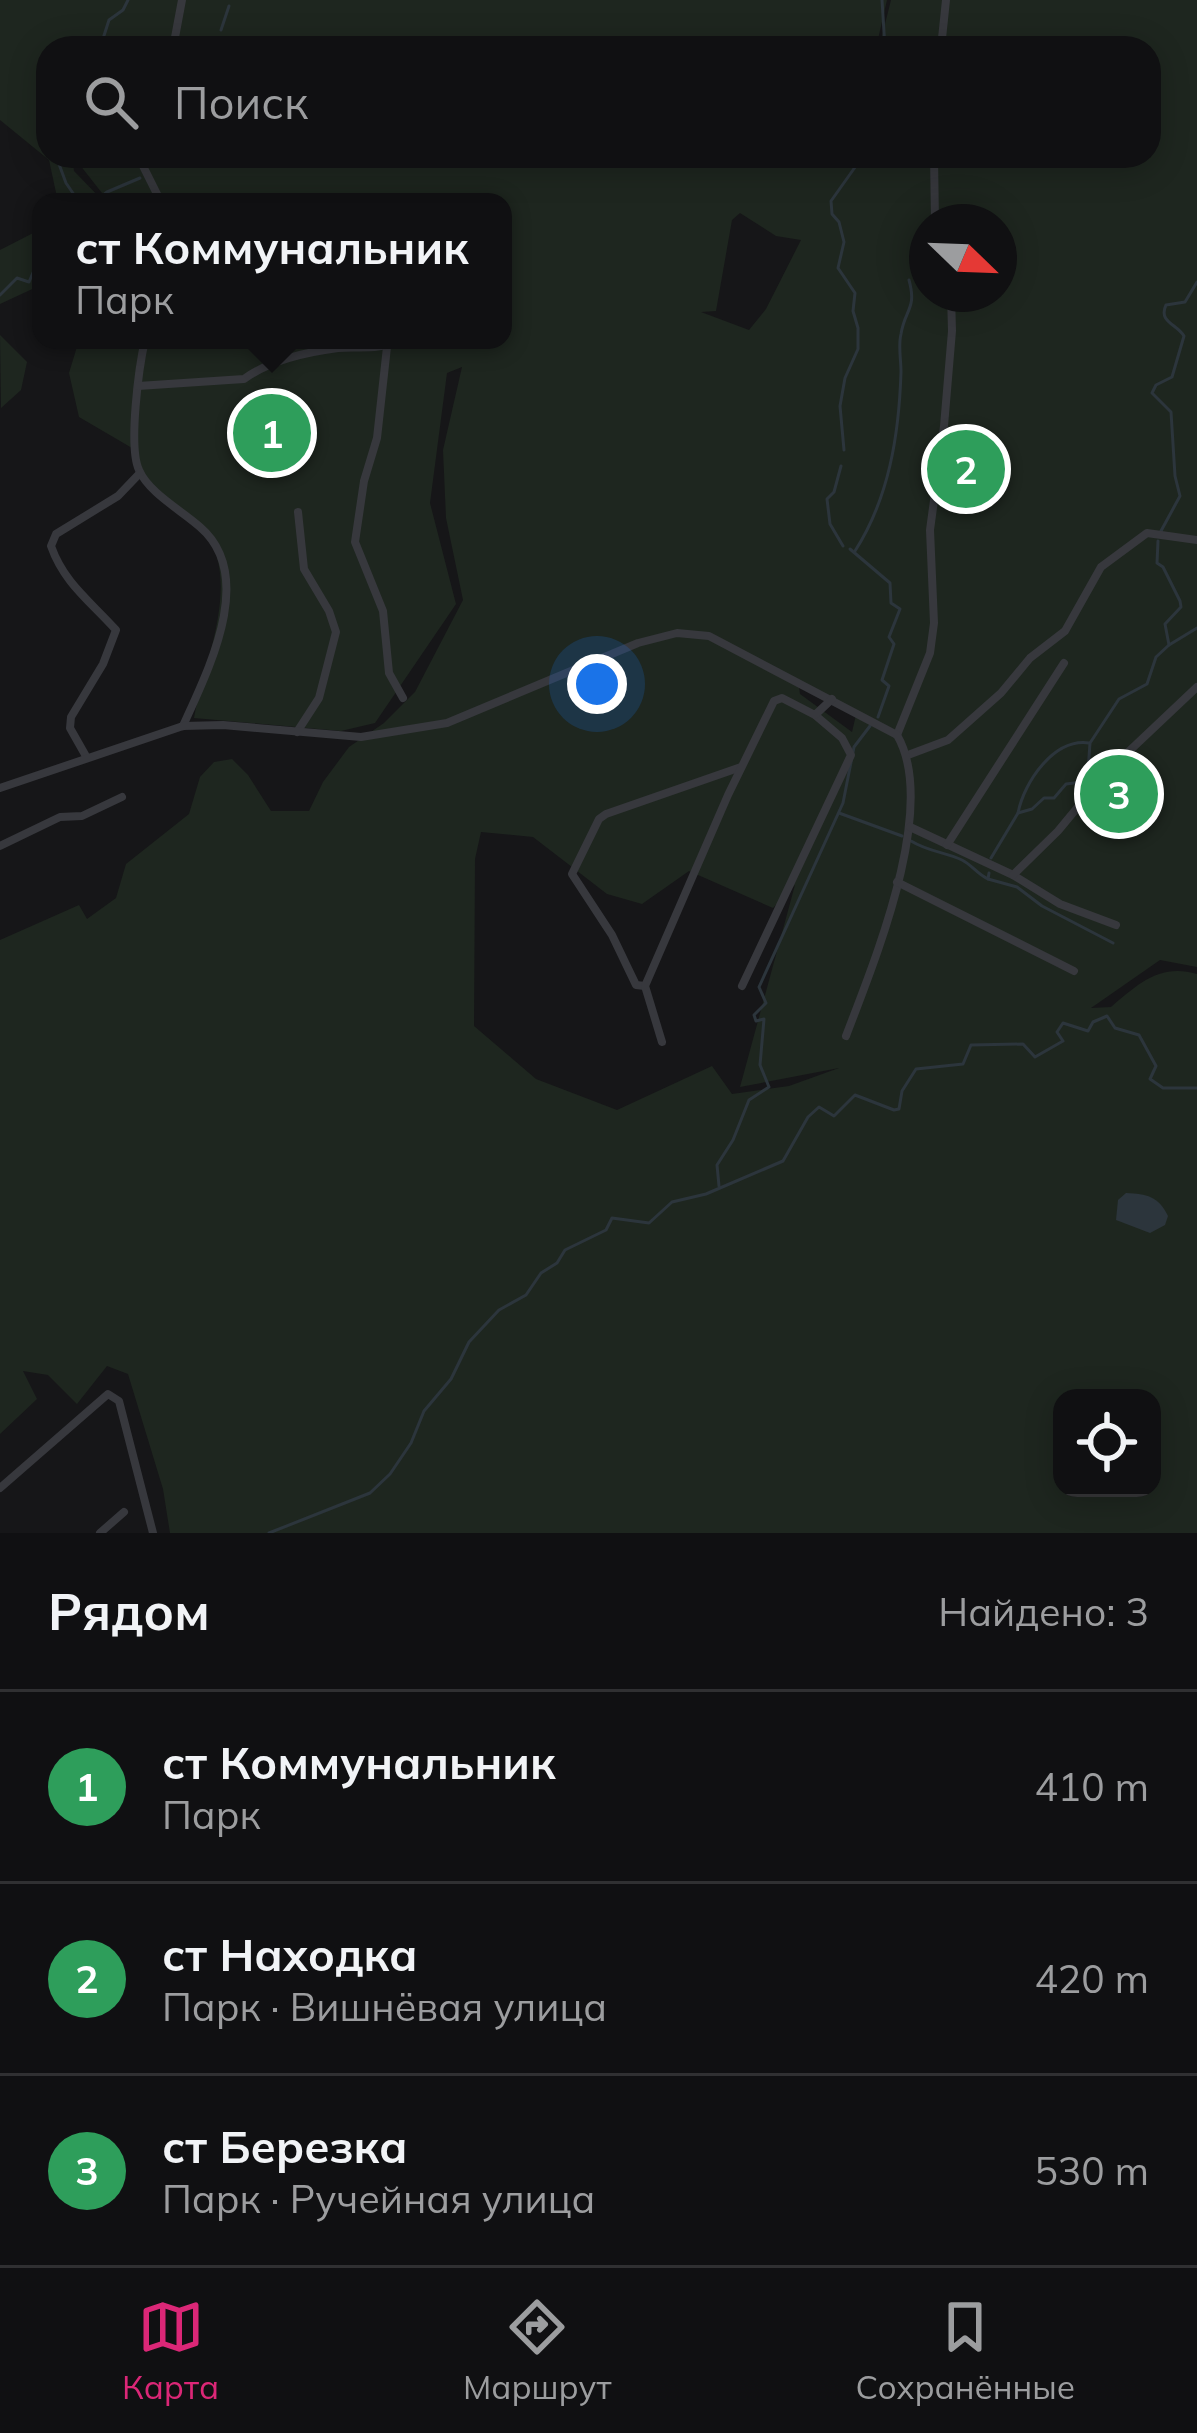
<!DOCTYPE html>
<html lang="ru">
<head>
<meta charset="utf-8">
<style>
  :root { --surface:#101012; --page:#19191b; --text:#f1f3f6; --muted:#9c9d9f; --line:#303032; --accent:#db2777 }
  body { margin:0; font-family:Mulish,sans-serif; background:var(--page); color:var(--text) }
  .controls { position:absolute; right:36px; bottom:36px; display:grid; overflow:hidden; border-radius:24px; box-shadow:0 6px 30px #0003 }
  .controls button { width:108px; height:108px; display:grid; place-items:center; padding:0; border:0; border-bottom:3px solid var(--line); background:var(--surface); color:var(--text); font:60px sans-serif }
  .compass { position:absolute; left:909px; top:204px; width:108px; height:108px; border-radius:50%; background:var(--surface); box-shadow:0 6px 30px #0003; rotate:113deg }
  .you { position:absolute; left:597px; top:684px; width:42px; height:42px; margin:-30px; border:9px solid #fff; border-radius:50%; background:#1a73e8; box-shadow:0 0 0 18px #1a73e833 }
  .badge { display:grid; place-items:center; width:78px; height:78px; border-radius:50%; background:var(--accent); color:#fff; font-size:39px; font-weight:700 }
  .pin { position:absolute; translate:-50% -50%; border:6px solid #fff; box-shadow:0 3px 12px #0006 }
  .popup { position:absolute; left:32px; top:193px; width:480px; height:156px; box-sizing:border-box; display:grid; place-content:center; border-radius:24px; background:var(--surface); filter:drop-shadow(0 3px 9px #0005); font-size:39px; white-space:nowrap; color:var(--muted) }
  .popup b { font-size:45px; color:var(--text) }
  .popup::after { content:''; position:absolute; left:50%; top:100%; margin-left:-24px; border:24px solid transparent; border-top-color:var(--surface) }
  .list { margin:0; padding:0; list-style:none }
  h2 { display:flex; justify-content:space-between; align-items:center; height:156px; margin:0; padding:0 48px; font-size:51px }
  h2 small { font-size:39px; font-weight:400; color:var(--muted) }
  .list li { display:grid; grid-template-columns:78px 1fr auto; gap:36px; align-items:center; box-sizing:border-box; height:192px; padding:0 48px; border-top:3px solid var(--line) }
  .list b { display:block; font-size:45px; white-space:nowrap }
  .list p { margin:0; font-size:39px; white-space:nowrap; color:var(--muted) }
  .list em { font-size:39px; font-style:normal; color:var(--muted) }
  .icon { flex:none; width:66px; height:66px; fill:none; stroke:currentColor; stroke-width:2; stroke-linecap:round; stroke-linejoin:round }
  .map { position:relative; flex:none; width:1197px; height:1533px; overflow:hidden }
  .search { position:absolute; background:var(--surface); box-shadow:0 6px 30px #0003; left:36px; right:36px; top:36px; height:132px; display:flex; align-items:center; gap:30px; box-sizing:border-box; padding:0 42px; border-radius:36px; color:var(--muted); font-size:45px }
  .sheet { height:732px; background:var(--surface) }
  nav { display:flex; justify-content:space-around; align-items:center; box-sizing:border-box; height:168px; border-top:3px solid var(--line); background:var(--surface); font-size:33px; color:var(--muted) }
  nav a { display:grid; justify-items:center; gap:6px }
  nav .on { color:var(--accent) }
  .map>svg:first-child { display:block }
  .green { fill:#1e261f; fill-rule:evenodd }
  .water { fill:#2c353c }
  .lines { fill:none; stroke-linecap:round; stroke-linejoin:round }
  .stream { stroke:#2c353c; stroke-width:3 }
  .minor { stroke:#37383d; stroke-width:8 }
</style>
</head>
<body>
<div class="map">
<svg width="1197" height="1533" viewBox="0 0 1197 1533">
  <rect width="100%" height="100%" fill="#161618"/>
  <!-- green -->
  <g class="green">
    <polygon points="0,0 887,0 876,48 48,48 48,156 72,156 74,171 104,202 58,202 49,160 0,120"/>
    <path d="M891,0H1197V967L1160,960L1091,1008L1111,1007C1138,984 1160,963 1197,974V1533H170L163,1489L128,1374L107,1366L77,1404L48,1375L23,1371L37,1399L0,1434V940L79,905L87,919L116,898L126,864L189,814L200,777L214,762L232,759L248,775L271,811H309L323,782L349,747L384,723L415,692L463,600L446,518L443,450L462,367L447,373L430,503L456,604L375,723L341,731L194,718C203,669 232,603 216,554C201,510 133,500 132,448L79,417L69,373L79,340H503V202H109L76,160L78,156H1149V48H879ZM740,213L776,236L801,240L766,309L749,330L701,312L716,311L732,220ZM927,222H999V294H927ZM799,687L856,715L852,732L800,694ZM481,832L533,837L607,894L642,904L689,871L773,908L795,885L740,1087L839,1068L789,1086L732,1094L712,1066L617,1110L536,1079L474,1026L475,859ZM1062,1398H1152V1488H1062Z"/>
    <polygon points="41,229 41,285 0,304 0,250"/>
    <polygon points="0,335 27,362 21,390 1,408"/>
  </g>
  <!-- water -->
  <path class="water" d="M1126,1193C1147,1194 1158,1196 1168,1216L1165,1225L1150,1233L1116,1220L1118,1200Z"/>
  <g class="lines">
    <!-- stream -->
    <g class="stream">
      <polyline points="882,0 885,48"/>
      <polyline points="221,30 229,6"/>
      <polyline points="100,48 109,20 123,10 128,0"/>
      <polyline points="209,48 215,38"/>
      <polyline points="56,156 66,183 79,202"/>
      <polyline points="148,166 151,162 179,156"/>
      <polyline points="95,202 107,192 140,178"/>
      <polyline points="0,295 17,278 29,282 41,254"/>
      <polyline points="844,450 840,406 845,378 858,349 858,328 853,311 855,293 838,268 844,242 839,222 832,214 831,201 863,156"/>
      <polyline points="841,466 834,492 827,499 830,524 843,546"/>
      <path d="M1161,531L1180,496L1175,476L1171,412L1152,393L1156,385L1172,377L1184,336C1177,324 1158,322 1166,305L1185,302L1197,282"/>
      <polyline points="850,549 890,583 891,603 900,609 889,637 894,644 882,680 889,686 878,717"/>
      <path d="M855,551C889,498 899,435 901,372C901,359 898,346 901,334C905,309 917,309 909,280"/>
      <polyline points="1169,645 1197,628"/>
      <polyline points="839,813 902,836"/>
      <path d="M1018,813C1024,782 1054,738 1089,743"/>
      <path d="M911,841C929,852 945,852 962,860C972,865 977,874 988,879L989,873"/>
      <polyline points="991,858 1018,813 1032,809 1044,798 1054,798 1066,784 1082,782 1088,771 1090,743 1119,699 1147,684 1156,657 1169,645 1165,624 1181,607 1180,601 1163,567 1157,563 1158,541"/>
      <polyline points="988,879 1017,887 1042,906 1113,943"/>
      <polyline points="719,1186 717,1165 733,1140 749,1100 769,1087 760,1065 764,1019 756,1021 754,1015 766,1003 759,987 843,803 854,747 870,726"/>
      <polyline points="269,1533 370,1493 390,1474 411,1443 424,1411 451,1379 469,1342 499,1310 526,1295 541,1273 557,1263 565,1250 606,1230 612,1218 649,1223 672,1202 706,1194 783,1161 808,1117 819,1107 834,1116 855,1095 894,1110 899,1109 902,1091 916,1069 963,1064 971,1045 1023,1044 1035,1057 1063,1041 1057,1032 1063,1023 1088,1031 1093,1022 1107,1016 1115,1028 1139,1035 1156,1066 1150,1079 1163,1088 1197,1088"/>
    </g>
    <!-- minor -->
    <g class="minor">
      <polyline points="173,48 182,0"/>
      <polyline points="941,48 946,0"/>
      <polyline points="138,156 161,202"/>
      <polyline points="934,156 935,222"/>
      <path d="M145,340C139,366 128,447 139,470C149,493 181,510 200,527C257,576 208,670 183,726"/>
      <polyline points="387,347 377,438 364,481 355,542 383,611 389,673 403,698"/>
      <path d="M138,386L244,379C270,360 307,352 338,348C356,346 383,351 395,340"/>
      <polyline points="297,732 319,698 336,632 329,611 304,569 298,512"/>
      <polyline points="897,735 930,653 934,623 930,530 944,426 952,331 951,294"/>
      <polyline points="908,755 948,740 1001,693 1030,658 1065,631 1101,567 1147,533 1197,540"/>
      <path d="M87,758L70,728L71,717L103,664L116,630C90,601 64,583 51,546L56,534L118,496L140,473"/>
      <path d="M0,788L183,726L223,725L361,737L447,723L638,643L677,633L709,636L897,735C939,807 874,962 846,1036"/>
      <polyline points="910,827 1013,875 1060,904 1116,925"/>
      <polyline points="947,845 1064,663"/>
      <polyline points="0,846 60,817 82,816 122,797"/>
      <polyline points="1013,875 1058,831 1106,773 1197,687"/>
      <polyline points="897,882 1074,971"/>
      <polyline points="645,986 636,985 612,935 572,874 599,819 606,814 741,767"/>
      <polyline points="742,986 851,755 842,738 815,715"/>
      <polyline points="662,1042 645,986 728,795 774,701 782,698 815,715 832,699"/>
      <polyline points="0,1488 108,1394 119,1401 153,1533"/>
      <polyline points="100,1533 124,1512"/>
    </g>
  </g>
</svg>
<div class="controls">
<button><svg class="icon" aria-label="locate" viewBox="0 0 24 24"><circle cx="12" cy="12" r="6"/><path d="M12 2v4M12 18v4M2 12h4M18 12h4"/></svg></button>
</div>
<svg class="compass" viewBox="-18 -18 36 36"><path d="M0-13l5 13h-10z" fill="#e53935"/><path d="M0 13l5-13h-10z" fill="#9c9d9f"/></svg>
<div class="you"></div>
<div class="pin badge" style="left:272px;top:433px;background:#2e9e5b">1</div>
<div class="popup"><b>ст Коммунальник</b>Парк</div>
<div class="pin badge" style="left:966px;top:469px;background:#2e9e5b">2</div>
<div class="pin badge" style="left:1119px;top:794px;background:#2e9e5b">3</div>
<div class="search"><svg class="icon" aria-label="search" viewBox="0 0 24 24"><circle cx="10" cy="10" r="6"/><path d="M15 15l6 6"/></svg>Поиск</div>
</div>
<section class="sheet">
<h2>Рядом<small>Найдено: 3</small></h2>
<ul class="list">
<li><span class="badge" style="background:#2e9e5b">1</span><div><b>ст Коммунальник</b><p>Парк</p></div><em>410 m</em></li>
<li><span class="badge" style="background:#2e9e5b">2</span><div><b>ст Находка</b><p>Парк · Вишнёвая улица</p></div><em>420 m</em></li>
<li><span class="badge" style="background:#2e9e5b">3</span><div><b>ст Березка</b><p>Парк · Ручейная улица</p></div><em>530 m</em></li>
</ul>
</section>
<nav>
<a class="on"><svg class="icon" aria-label="map" viewBox="0 0 24 24"><path d="M3 6l6-2 6 2 6-2v14l-6 2-6-2-6 2zM9 4v14M15 6v14"/></svg>Карта</a>
<a><svg class="icon" aria-label="directions" viewBox="0 0 24 24"><path d="M12 3l9 9-9 9-9-9zM9 14v-3h6M13 9l2 2-2 2"/></svg>Маршрут</a>
<a><svg class="icon" aria-label="saved" viewBox="0 0 24 24"><path d="M7 4h10v16l-5-4-5 4z"/></svg>Сохранённые</a>
</nav>
</body>
</html>
